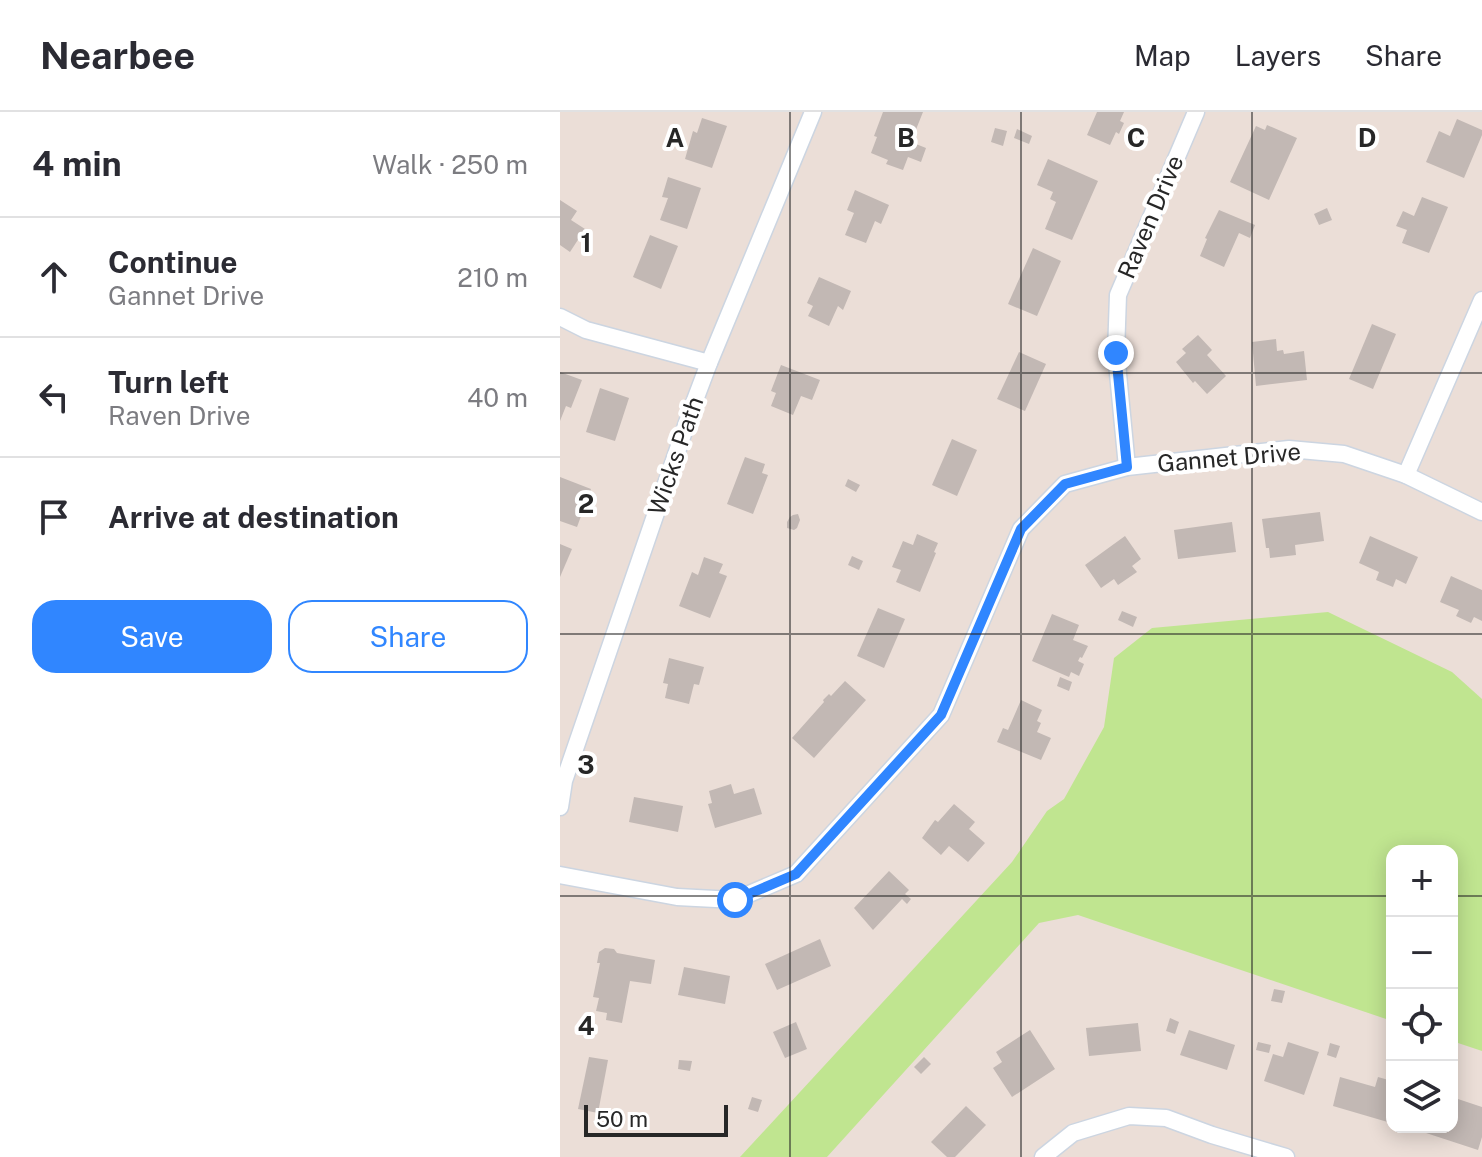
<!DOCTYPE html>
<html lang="en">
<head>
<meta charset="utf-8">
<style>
  :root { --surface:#fff; --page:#f2f2f3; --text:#2b2b33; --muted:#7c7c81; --line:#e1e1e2; --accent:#3086ff }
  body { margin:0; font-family:"Public Sans",sans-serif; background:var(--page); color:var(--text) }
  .controls { position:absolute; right:24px; bottom:24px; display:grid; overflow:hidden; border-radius:16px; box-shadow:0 4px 20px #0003 }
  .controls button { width:72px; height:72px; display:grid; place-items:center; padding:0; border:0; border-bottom:2px solid var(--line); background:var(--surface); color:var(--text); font:40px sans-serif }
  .scale { position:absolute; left:24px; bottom:20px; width:144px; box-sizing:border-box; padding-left:8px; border:4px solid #272727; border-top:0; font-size:22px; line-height:28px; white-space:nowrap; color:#272727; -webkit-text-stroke:6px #fff; paint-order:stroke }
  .stop { position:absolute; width:24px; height:24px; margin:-18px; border:6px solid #3086ff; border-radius:50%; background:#fff }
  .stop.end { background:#3086ff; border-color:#fff; box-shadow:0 2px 8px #0008 }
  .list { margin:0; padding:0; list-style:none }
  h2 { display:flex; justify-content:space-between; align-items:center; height:104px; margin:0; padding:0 32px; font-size:34px }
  h2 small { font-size:26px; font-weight:400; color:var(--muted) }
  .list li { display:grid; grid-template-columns:52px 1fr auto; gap:24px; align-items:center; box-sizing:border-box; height:120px; padding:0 32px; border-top:2px solid var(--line) }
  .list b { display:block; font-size:30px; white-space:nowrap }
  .list p { margin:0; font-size:26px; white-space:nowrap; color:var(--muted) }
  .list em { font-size:26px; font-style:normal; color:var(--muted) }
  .actions { display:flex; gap:16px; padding:24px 32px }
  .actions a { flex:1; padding:18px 0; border:2px solid var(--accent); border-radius:24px; text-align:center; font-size:28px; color:var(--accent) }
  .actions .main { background:var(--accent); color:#fff }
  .icon { flex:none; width:44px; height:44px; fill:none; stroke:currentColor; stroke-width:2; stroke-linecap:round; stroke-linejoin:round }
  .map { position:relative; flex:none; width:922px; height:1045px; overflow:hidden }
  header { display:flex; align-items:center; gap:48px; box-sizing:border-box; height:112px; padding:0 40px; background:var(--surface); border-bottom:2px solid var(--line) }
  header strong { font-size:38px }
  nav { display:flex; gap:44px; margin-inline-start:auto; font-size:28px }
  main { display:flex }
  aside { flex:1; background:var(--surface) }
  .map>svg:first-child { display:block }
  .green { fill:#c0e590 }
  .building { fill:#c2b8b4 }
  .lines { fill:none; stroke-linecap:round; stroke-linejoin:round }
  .street-casing { stroke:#ccd5e1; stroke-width:19 }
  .street { stroke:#fff; stroke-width:16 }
  .route { stroke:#3086ff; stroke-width:10 }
  .grid { fill:none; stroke:#272727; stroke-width:2; stroke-opacity:0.55 }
  .labels { text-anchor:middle; stroke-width:8; stroke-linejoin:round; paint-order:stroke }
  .street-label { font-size:24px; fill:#272727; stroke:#fff }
  .grid-label { font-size:26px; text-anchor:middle; font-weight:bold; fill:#272727; stroke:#fff; stroke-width:8; stroke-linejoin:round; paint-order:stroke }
</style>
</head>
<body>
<header>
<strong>Nearbee</strong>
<nav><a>Map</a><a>Layers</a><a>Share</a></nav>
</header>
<main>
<aside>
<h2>4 min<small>Walk · 250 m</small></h2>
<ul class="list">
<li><svg class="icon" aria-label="ahead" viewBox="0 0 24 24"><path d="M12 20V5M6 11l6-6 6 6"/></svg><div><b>Continue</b><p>Gannet Drive</p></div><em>210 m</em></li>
<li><svg class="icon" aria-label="left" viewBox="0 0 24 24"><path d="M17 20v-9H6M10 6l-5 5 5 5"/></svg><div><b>Turn left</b><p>Raven Drive</p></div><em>40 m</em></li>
<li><svg class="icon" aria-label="arrive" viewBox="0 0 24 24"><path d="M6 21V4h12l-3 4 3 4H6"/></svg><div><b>Arrive at destination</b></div></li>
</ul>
<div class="actions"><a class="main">Save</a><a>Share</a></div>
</aside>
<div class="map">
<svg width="922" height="1045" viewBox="0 0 922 1045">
  <rect width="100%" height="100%" fill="#ebded7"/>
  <!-- green -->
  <polygon class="green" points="768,500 892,560 922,587 922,939 892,929 892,739 832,739 832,909 518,803 479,811 267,1045 180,1045 452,750 487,699 504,687 544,615 554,546 592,516"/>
  <!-- building -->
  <g class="building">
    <polygon points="323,0 363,0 351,30 366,36 361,50 348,45 343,58 326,52 328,48 311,41 317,25 314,24"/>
    <polygon points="537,0 564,0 560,9 564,11 559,22 556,20 550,33 527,23"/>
    <polygon points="142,6 167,14 152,56 125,47 133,19 137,21"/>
    <polygon points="897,7 922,18 922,23 904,66 866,50 879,19 890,24"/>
    <polygon points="707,13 737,26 709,88 670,70 696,14 705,18"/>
    <polygon points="435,16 447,19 443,34 431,30"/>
    <polygon points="457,17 472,24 469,32 454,26"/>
    <polygon points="488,47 538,69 512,128 485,117 496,90 490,87 493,80 477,73"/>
    <polygon points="108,65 141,76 127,117 100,108 108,86 102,85"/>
    <polygon points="295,78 329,93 321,112 315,109 306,131 285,123 294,101 287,98"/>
    <polygon points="862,85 888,95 869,141 842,131 847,118 836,114 843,99 854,104"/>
    <polygon points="0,88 17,99 11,108 25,117 10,140 0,133"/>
    <polygon points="767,96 772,108 759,113 754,102"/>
    <polygon points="659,98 695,113 690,126 679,121 664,155 640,144 647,127 645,126"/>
    <polygon points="90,123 118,134 101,177 73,165"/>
    <polygon points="473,136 501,149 477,204 448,192"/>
    <polygon points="259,165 291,179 283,198 278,194 269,214 248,204 253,194 247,191"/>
    <polygon points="812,212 836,222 813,277 789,267"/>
    <polygon points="638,223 652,238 647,243 666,264 647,282 635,269 633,271 616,250 626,241 622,237"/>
    <polygon points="716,227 717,239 723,238 724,242 744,239 747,268 696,274 692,230"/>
    <polygon points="459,240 486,252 465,299 437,287"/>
    <polygon points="221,253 260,268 252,288 241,284 233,303 211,294 216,281 211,279"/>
    <polygon points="0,260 22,268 11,296 6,294 0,309"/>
    <polygon points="40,276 69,286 55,329 26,320"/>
    <polygon points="392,327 417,338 397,384 372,373"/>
    <polygon points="185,345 205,352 202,361 208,363 193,402 167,392"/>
    <polygon points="0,365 31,377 17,415 0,409"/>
    <polygon points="288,367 300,373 296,380 285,374"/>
    <polygon points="760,400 764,429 735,433 736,443 710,446 709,436 706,436 702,407"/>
    <polygon points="238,402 240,408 237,416 234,418 227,416 227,410 230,405 233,403"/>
    <polygon points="672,410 676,440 618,447 614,418"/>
    <polygon points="357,422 378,431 374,440 376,441 360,480 336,470 341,458 332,455 343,429 353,433"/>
    <polygon points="565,424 581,447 572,454 577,460 558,473 554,467 541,476 525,453"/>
    <polygon points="810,424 858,445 846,472 836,467 833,475 816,468 819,460 799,451"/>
    <polygon points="0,432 12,437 0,465"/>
    <polygon points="292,444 303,449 299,458 288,453"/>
    <polygon points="144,445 163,452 159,461 167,464 150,506 119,494 132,460 138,463"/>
    <polygon points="891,464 922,478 922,509 914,505 911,511 896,504 899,498 880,490"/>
    <polygon points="318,496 345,507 324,556 297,544"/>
    <polygon points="562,499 577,505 573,515 558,508"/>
    <polygon points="492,502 519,513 513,528 528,534 522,546 520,545 518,549 524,552 519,564 511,560 509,565 472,549"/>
    <polygon points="109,546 144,555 139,573 134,572 129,592 105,586 108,572 103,571"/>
    <polygon points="500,565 512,570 509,579 497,574"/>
    <polygon points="285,569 306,588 254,646 232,626 264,590 263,588 269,582 271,584"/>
    <polygon points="461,588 482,598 477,609 481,611 477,620 491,626 481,648 437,630 443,616 448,618"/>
    <polygon points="171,672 174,682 194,676 202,702 155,716 148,692 152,691 149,679"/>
    <polygon points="74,685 123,694 118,720 69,710"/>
    <polygon points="394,692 415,710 409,717 425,731 408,750 389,734 381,743 362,726 375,708 378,710"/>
    <polygon points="329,759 349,778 345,782 351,787 347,792 342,787 313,818 294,796"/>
    <polygon points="260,827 271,854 217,878 205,852"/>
    <polygon points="45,836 54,837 57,841 95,848 91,872 70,869 62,911 46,908 47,901 36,899 39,886 33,885 40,851 37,851 39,840"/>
    <polygon points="124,855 170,864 165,892 118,883"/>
    <polygon points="714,877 725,879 722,891 711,889"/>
    <polygon points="610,906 619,910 615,922 606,919"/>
    <polygon points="236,910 247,937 225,946 213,920"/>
    <polygon points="578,911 581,939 529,944 526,916"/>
    <polygon points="470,918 495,957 452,985 433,956 442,950 436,940"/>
    <polygon points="629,918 675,933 667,958 620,943"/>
    <polygon points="698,930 711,933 709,941 696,938"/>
    <polygon points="728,930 759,940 744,983 704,969 713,942 723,945"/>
    <polygon points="770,931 780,934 776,946 767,943"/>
    <polygon points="29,945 48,948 38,1001 18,997"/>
    <polygon points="364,945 371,952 361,962 354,955"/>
    <polygon points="119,948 132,949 130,959 118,957"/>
    <polygon points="780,965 815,975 818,965 832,969 831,1011 773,994"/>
    <polygon points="192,985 202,988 198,1000 188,997"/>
    <polygon points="892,985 922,995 922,1025 918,1038 863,1020 864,1015 892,1015"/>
    <polygon points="406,994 426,1013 395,1045 387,1045 371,1030"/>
  </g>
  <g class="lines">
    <!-- street casing -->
    <g class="street-casing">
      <g id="street">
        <polyline points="0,205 26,218 149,251"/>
        <polyline points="567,355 556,241 558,183 636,0"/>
        <polyline points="846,363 922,188"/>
        <polyline points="0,695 4,669 132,296 149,251 253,0"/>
        <polyline points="0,763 117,785 175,788 236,762 381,603 461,417 505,372 567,355 729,337 784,342 846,363 922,400"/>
        <polyline points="483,1045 513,1021 569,1004 606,1006 652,1023 726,1045"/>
      </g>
    </g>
    <!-- street -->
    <use href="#street" class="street"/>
  </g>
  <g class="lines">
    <!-- route -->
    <polyline class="route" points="175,788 236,762 381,603 461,417 505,372 567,355 556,241"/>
  </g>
  <!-- grid -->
  <path class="grid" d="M230,0V1045M461,0V1045M692,0V1045M0,261H922M0,522H922M0,784H832M892,784H922"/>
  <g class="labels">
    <!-- street labels -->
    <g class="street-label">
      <text transform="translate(591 105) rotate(-67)" y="8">Raven Drive</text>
      <text transform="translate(116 344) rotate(-71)" y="8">Wicks Path</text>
      <text transform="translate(669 346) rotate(-5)" y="8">Gannet Drive</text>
    </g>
  </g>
  <g class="grid-label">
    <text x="115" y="35">A</text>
    <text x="346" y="35">B</text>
    <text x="576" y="35">C</text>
    <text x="807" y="35">D</text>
    <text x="26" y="140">1</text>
    <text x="26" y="401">2</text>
    <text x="26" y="662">3</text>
    <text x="26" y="923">4</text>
  </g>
</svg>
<div class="controls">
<button>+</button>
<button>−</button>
<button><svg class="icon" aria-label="locate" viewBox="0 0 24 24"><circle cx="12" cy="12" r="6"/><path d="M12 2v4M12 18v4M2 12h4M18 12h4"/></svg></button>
<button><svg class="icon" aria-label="layers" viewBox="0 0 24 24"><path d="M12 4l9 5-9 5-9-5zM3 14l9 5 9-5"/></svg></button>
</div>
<div class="scale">50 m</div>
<div class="stop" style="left:175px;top:788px"></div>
<div class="stop end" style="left:556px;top:241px"></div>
</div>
</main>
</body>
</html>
